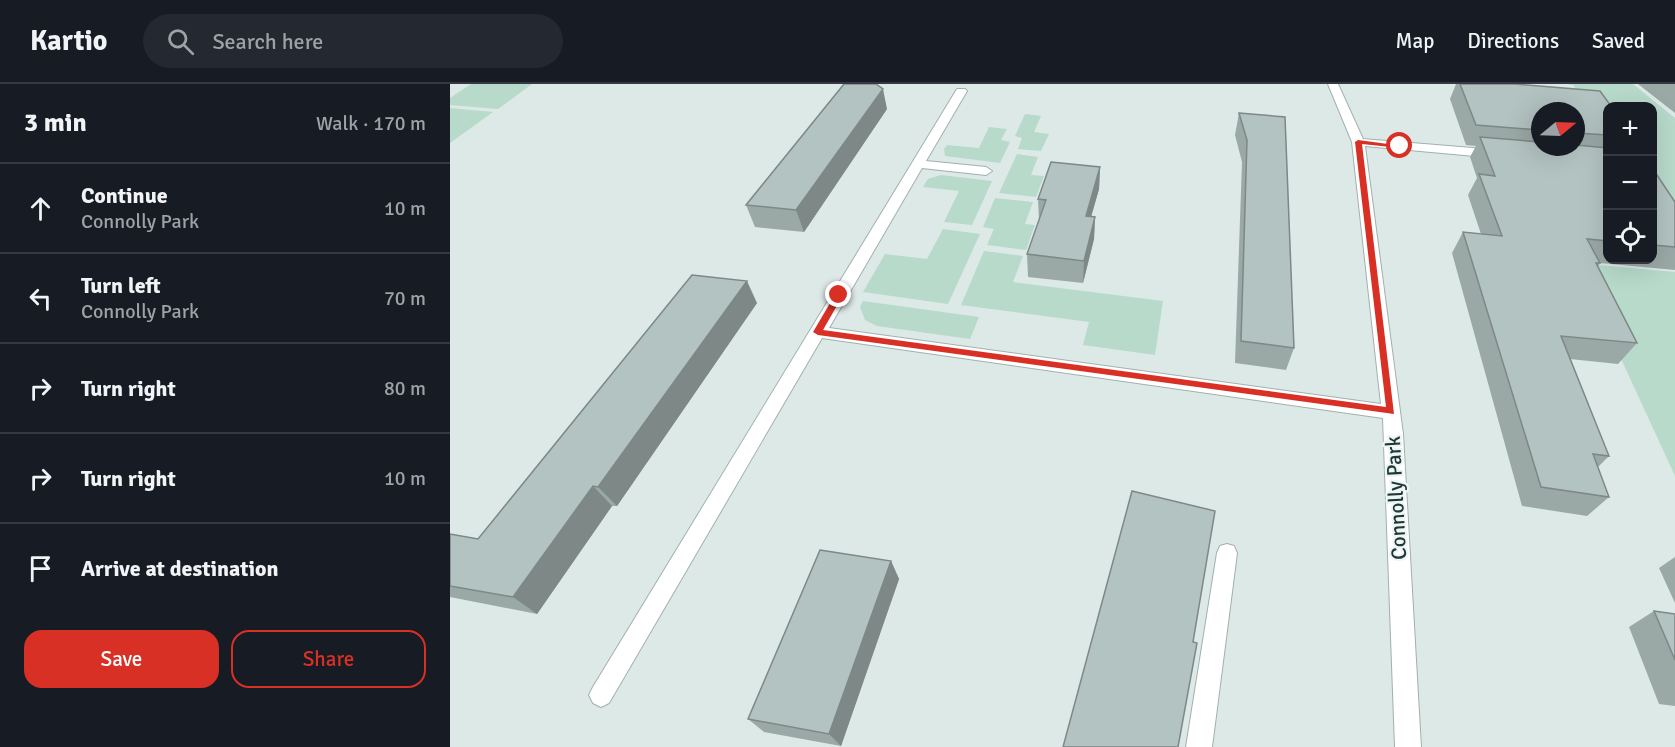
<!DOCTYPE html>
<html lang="en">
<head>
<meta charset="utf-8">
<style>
  :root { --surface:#171b24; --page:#242831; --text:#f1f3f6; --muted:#9ea1a6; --line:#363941; --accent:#d93025 }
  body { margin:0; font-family:Signika,sans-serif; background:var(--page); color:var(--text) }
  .controls { position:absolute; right:18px; top:18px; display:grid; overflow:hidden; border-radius:12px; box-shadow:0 6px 24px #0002 }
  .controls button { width:54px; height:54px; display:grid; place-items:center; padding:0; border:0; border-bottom:2px solid var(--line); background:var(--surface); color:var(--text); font:30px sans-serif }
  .compass { position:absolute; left:1081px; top:18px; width:54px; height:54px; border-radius:50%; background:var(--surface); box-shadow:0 6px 24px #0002; rotate:71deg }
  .stop { position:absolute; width:18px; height:18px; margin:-14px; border:4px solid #d93025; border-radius:50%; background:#fff }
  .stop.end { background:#d93025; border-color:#fff; box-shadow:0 2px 6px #0008 }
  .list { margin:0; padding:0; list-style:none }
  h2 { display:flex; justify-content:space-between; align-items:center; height:78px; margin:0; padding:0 24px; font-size:26px }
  h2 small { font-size:20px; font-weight:400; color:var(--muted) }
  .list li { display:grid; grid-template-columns:39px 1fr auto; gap:18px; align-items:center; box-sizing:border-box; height:90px; padding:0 24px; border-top:2px solid var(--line) }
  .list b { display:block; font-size:22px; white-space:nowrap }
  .list p { margin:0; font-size:20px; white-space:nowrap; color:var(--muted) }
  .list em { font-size:20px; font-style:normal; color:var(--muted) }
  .actions { display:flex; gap:12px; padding:18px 24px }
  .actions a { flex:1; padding:14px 0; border:2px solid var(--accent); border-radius:18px; text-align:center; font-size:21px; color:var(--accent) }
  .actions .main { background:var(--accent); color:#fff }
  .icon { flex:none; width:33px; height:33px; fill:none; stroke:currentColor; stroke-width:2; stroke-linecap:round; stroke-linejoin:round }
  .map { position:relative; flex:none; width:1225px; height:663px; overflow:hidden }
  header { display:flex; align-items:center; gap:36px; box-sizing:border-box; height:84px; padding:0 30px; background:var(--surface); border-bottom:2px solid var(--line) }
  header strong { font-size:28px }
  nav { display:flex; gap:33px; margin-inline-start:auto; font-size:21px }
  .search { width:420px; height:54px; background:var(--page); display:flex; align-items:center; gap:15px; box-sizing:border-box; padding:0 21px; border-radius:33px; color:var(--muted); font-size:22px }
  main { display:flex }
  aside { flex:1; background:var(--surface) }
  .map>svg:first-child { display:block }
  .green { fill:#b7dacb }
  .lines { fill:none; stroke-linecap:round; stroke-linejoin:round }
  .minor-casing { stroke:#a1b0af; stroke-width:2 }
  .minor { fill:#fff; fill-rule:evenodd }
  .wall { fill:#9aa8a6; fill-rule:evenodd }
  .shaded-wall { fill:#7d8887 }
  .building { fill:#b3c3c1; stroke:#7d8887; stroke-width:1.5 }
  .route { fill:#d93025 }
  .labels { text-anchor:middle; stroke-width:4.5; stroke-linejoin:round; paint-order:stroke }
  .street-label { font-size:21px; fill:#203637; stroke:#eef6f4 }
</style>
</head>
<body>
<header>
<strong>Kartio</strong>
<div class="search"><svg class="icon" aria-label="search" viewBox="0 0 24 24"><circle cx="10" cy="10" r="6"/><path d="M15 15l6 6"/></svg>Search here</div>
<nav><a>Map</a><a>Directions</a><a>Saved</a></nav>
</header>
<main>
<aside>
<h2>3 min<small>Walk · 170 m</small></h2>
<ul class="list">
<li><svg class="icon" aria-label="ahead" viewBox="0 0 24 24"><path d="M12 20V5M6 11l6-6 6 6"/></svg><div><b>Continue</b><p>Connolly Park</p></div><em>10 m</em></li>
<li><svg class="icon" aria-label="left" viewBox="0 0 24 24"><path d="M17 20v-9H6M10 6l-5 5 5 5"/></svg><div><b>Turn left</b><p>Connolly Park</p></div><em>70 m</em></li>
<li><svg class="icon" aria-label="right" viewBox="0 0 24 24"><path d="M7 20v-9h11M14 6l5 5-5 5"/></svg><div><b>Turn right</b></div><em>80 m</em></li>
<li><svg class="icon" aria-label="right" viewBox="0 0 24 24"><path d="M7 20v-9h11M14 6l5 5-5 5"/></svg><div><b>Turn right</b></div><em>10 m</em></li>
<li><svg class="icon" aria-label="arrive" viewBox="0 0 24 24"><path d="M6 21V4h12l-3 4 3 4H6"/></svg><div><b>Arrive at destination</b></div></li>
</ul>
<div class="actions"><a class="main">Save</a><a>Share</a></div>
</aside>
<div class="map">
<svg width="1225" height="663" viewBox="0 0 1225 663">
  <rect width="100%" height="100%" fill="#dde9e7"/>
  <!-- green -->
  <g class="green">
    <polygon points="21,0 82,0 48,25 0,21 0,14"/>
    <polygon points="1116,0 1183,0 1225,34 1225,158 1203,123 1202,22 1158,22 1157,54 1123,1"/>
    <polygon points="0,24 43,28 0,59"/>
    <polygon points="575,30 591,32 584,48 599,50 591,67 568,65 572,54 565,52"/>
    <polygon points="539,43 557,45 551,56 560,58 550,79 495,72 494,65 497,61 529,64"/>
    <polygon points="567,70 588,73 581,91 594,92 586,113 549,109"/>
    <polygon points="491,91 542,97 522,141 494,138 509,107 473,103 478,95"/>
    <polygon points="545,114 583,118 575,140 585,141 576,166 537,161 544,145 533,143"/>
    <polygon points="493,145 530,150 498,220 413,208 435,170 477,175"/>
    <polygon points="534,167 573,172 563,198 713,217 705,271 633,261 639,238 511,221"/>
    <polygon points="1127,179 1225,188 1225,392"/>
    <polygon points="413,217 529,233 520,255 427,242 415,236 410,223"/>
  </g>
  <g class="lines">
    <!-- minor casing -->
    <g class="minor-casing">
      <g id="minor">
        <polygon points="878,0 888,0 913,55 1047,66 1053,70 1047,74 915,62 953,350 971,663 945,663 933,334 372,254 159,619 151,623 143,619 139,611 143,603 507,5 515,5 517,7 476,77 536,83 542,87 536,91 472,84 379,244 931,320 902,58"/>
        <polygon points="777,460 784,462 787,469 762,663 736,663 767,469 770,462"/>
      </g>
    </g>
    <!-- minor -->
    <use href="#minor" class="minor"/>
  </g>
  <!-- wall -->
  <g class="wall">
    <path d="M1006,0H1065L1158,22V176H1203V85L1225,163V186L1150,179L1148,183L1187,259L1168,280L1120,275L1159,372L1148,383L1159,413L1137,432L1072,422L1002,169L1013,148L1031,150L1018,111L1027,94L1020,73L1026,62L1016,61L1000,15ZM1090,27H1126V63H1090Z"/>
    <polygon points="1188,0 1225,0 1225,29"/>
    <polygon points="437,25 354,148 305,143 296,121"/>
    <polygon points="789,29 835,33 844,264 836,286 785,279 792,78 785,51"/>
    <polygon points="650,83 649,105 641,133 645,133 644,155 633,199 578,193 577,170 589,137 588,115"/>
    <polygon points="307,219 167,422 162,422 87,530 0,513 0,450 28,455"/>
    <polygon points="1225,473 1225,519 1209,484"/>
    <polygon points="441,477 449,495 391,662 314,648 298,635"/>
    <polygon points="1204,527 1225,530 1225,622 1209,620 1179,543"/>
  </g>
  <!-- shaded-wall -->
  <g class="shaded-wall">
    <polygon points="433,5 437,25 354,148 346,126"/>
    <polygon points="650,83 649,105 635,154 636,132"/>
    <polygon points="645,133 644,155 633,199 634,177"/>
    <polygon points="297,197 307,219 167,422 148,403"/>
    <polygon points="143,402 162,422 87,530 63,513"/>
    <polygon points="441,477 449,495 391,662 379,650"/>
  </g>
  <!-- building -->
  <g class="building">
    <polygon points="394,0 426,0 433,5 346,126 296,121"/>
    <polygon points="1010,0 1065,0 1150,7 1161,22 1158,22 1158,51 1126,49 1126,27 1090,27 1090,46 1026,41"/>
    <polygon points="789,29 835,33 844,264 791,257 797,56"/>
    <polygon points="1030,53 1090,58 1090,63 1126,63 1126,61 1158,64 1158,157 1137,155 1150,179 1146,179 1187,259 1111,252 1159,372 1143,370 1159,413 1091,403 1013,148 1052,152 1029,90 1045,92"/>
    <polygon points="601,78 650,83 636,132 645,133 634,177 577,170 596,116 588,115"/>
    <polygon points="1203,85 1225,118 1225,163 1203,161"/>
    <polygon points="242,191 297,197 148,403 143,402 63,513 0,502 0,450 28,455"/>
    <polygon points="682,407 765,427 743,558 747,559 728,663 613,663"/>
    <polygon points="370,466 441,477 379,650 298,635"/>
    <polygon points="1204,527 1225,530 1225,576"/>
  </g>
  <!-- route -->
  <polygon class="route" points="908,56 953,62 950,64 912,60 944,330 368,251 363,248 386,209 389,208 393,211 373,246 936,323 905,58"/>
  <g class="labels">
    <!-- street labels -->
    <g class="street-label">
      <text transform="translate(946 414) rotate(-93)" y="7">Connolly Park</text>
    </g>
  </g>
</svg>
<div class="controls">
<button>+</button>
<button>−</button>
<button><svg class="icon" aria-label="locate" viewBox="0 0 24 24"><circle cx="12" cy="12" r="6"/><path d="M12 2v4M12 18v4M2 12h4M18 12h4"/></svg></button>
</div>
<svg class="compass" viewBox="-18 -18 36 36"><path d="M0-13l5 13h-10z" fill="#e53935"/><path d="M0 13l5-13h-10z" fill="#9ea1a6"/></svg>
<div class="stop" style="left:950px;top:62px"></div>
<div class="stop end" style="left:389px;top:211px"></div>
</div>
</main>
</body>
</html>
